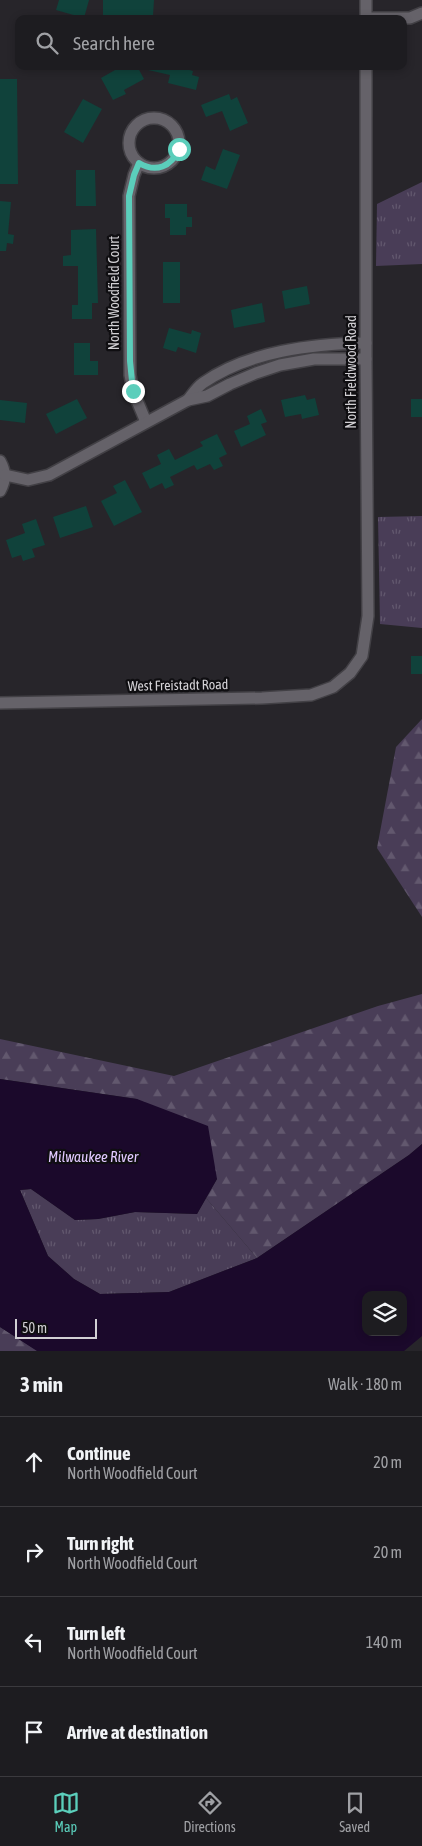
<!DOCTYPE html>
<html lang="en">
<head>
<meta charset="utf-8">
<style>
  :root { --surface:#1d1c20; --page:#252529; --text:#f1f3f6; --muted:#a0a1a5; --line:#3b3a3e; --accent:#5bcebb }
  body { margin:0; font-family:"Asap Condensed",sans-serif; background:var(--page); color:var(--text) }
  .controls { position:absolute; right:15px; bottom:15px; display:grid; overflow:hidden; border-radius:10px; box-shadow:0 2px 8px #0003 }
  .controls button { width:45px; height:45px; display:grid; place-items:center; padding:0; border:0; border-bottom:1px solid var(--line); background:var(--surface); color:var(--text); font:25px sans-serif }
  .scale { position:absolute; left:15px; bottom:12px; width:82px; box-sizing:border-box; padding-left:5px; border:2px solid #d2d0d4; border-top:0; font-size:14px; line-height:18px; white-space:nowrap; color:#d2d0d4; -webkit-text-stroke:4px #0f0e11; paint-order:stroke }
  .stop { position:absolute; width:15px; height:15px; margin:-11px; border:4px solid #5bcebb; border-radius:50%; background:#fff }
  .stop.end { background:#5bcebb; border-color:#fff; box-shadow:0 1px 5px #0008 }
  .list { margin:0; padding:0; list-style:none }
  h2 { display:flex; justify-content:space-between; align-items:center; height:65px; margin:0; padding:0 20px; font-size:21px }
  h2 small { font-size:16px; font-weight:400; color:var(--muted) }
  .list li { display:grid; grid-template-columns:32px 1fr auto; gap:15px; align-items:center; box-sizing:border-box; height:90px; padding:0 20px; border-top:1px solid var(--line) }
  .list b { display:block; font-size:19px; white-space:nowrap }
  .list p { margin:0; font-size:16px; white-space:nowrap; color:var(--muted) }
  .list em { font-size:16px; font-style:normal; color:var(--muted) }
  .icon { flex:none; width:28px; height:28px; fill:none; stroke:currentColor; stroke-width:2; stroke-linecap:round; stroke-linejoin:round }
  .map { position:relative; flex:none; width:422px; height:1351px; overflow:hidden }
  .search { position:absolute; background:var(--surface); box-shadow:0 2px 8px #0003; left:15px; right:15px; top:15px; height:55px; display:flex; align-items:center; gap:12px; box-sizing:border-box; padding:0 18px; border-radius:10px; color:var(--muted); font-size:19px }
  .sheet { height:425px; background:var(--surface) }
  nav { display:flex; justify-content:space-around; align-items:center; box-sizing:border-box; height:70px; border-top:1px solid var(--line); background:var(--surface); font-size:14px; color:var(--muted) }
  nav a { display:grid; justify-items:center; gap:2px }
  nav .on { color:var(--accent) }
  .map>svg:first-child { display:block }
  .grass { fill:url(#grass-tufts) }
  .forest { fill:url(#forest-firs) }
  .water { fill:#1b092b; fill-rule:evenodd }
  .building { fill:#10423b }
  .lines { fill:none; stroke-linecap:round; stroke-linejoin:round }
  .minor-casing { stroke:#424045; stroke-width:14 }
  .minor { stroke:#656269; stroke-width:11 }
  .route { stroke:#5bcebb; stroke-width:6 }
  .labels { text-anchor:middle; stroke-width:4.5; stroke-linejoin:round; paint-order:stroke }
  .street-label { font-size:14px; fill:#d2d0d4; stroke:#0f0e11 }
  .water-label { font-size:15px; font-style:italic; fill:#e1c9ff; stroke:#0f0e11 }
</style>
</head>
<body>
<div class="map">
<svg width="422" height="1351" viewBox="0 0 422 1351">
  <defs>
    <pattern id="grass-tufts" width="24" height="20" patternUnits="userSpaceOnUse" patternTransform="scale(1.25)"><rect width="24" height="20" fill="#493d57"/><path d="M3 7l-1-3M5 7V3M7 7l1-3M15 17l-1-3M17 17v-4M19 17l1-3" fill="none" stroke="#62586e"/></pattern>
    <pattern id="forest-firs" width="22" height="20" patternUnits="userSpaceOnUse" patternTransform="scale(1.25)"><rect width="22" height="20" fill="#493d57"/><path d="M5 1l3.5 6h-7zM16 11l3.5 6h-7z" fill="#62586e"/></pattern>
  </defs>
  <rect width="100%" height="100%" fill="#27252a"/>
  <!-- grass -->
  <g class="grass">
    <polygon points="422,182 422,264 376,266 377,204"/>
    <polygon points="422,516 422,628 380,624 378,517"/>
    <polygon points="31,1189 75,1220 98,1219 135,1212 197,1214 206,1198 257,1258 169,1292 100,1294 74,1279 48,1256 20,1190"/>
  </g>
  <!-- forest -->
  <g class="forest">
    <polygon points="422,719 422,917 377,848 396,747"/>
    <polygon points="422,994 422,1144 409,1155 257,1258 206,1198 217,1179 137,1099 0,1079 0,1039 174,1076 378,1006"/>
    <polygon points="0,1327 38,1351 0,1351"/>
  </g>
  <!-- water -->
  <path class="water" d="M0,1079L137,1099L208,1126L217,1179L197,1214L135,1212L98,1219L75,1220L31,1189L20,1190L48,1256L74,1279L100,1294L169,1292L257,1258L409,1155L422,1144V1336L404,1351H37L0,1327ZM366,1295H403V1332H366Z"/>
  <!-- building -->
  <g class="building">
    <polygon points="59,0 89,0 84,18 56,10"/>
    <polygon points="103,0 154,0 153,16 103,15"/>
    <polygon points="122,66 137,66 144,79 124,90 126,94 113,100 101,78"/>
    <polygon points="148,66 183,66 182,68 193,71 192,75 199,77 196,90 168,83 170,75 148,70"/>
    <polygon points="0,79 17,79 18,184 0,184"/>
    <polygon points="229,94 231,100 237,97 248,123 230,131 222,111 206,117 201,105"/>
    <polygon points="83,99 102,109 83,143 64,132"/>
    <polygon points="223,149 240,155 227,189 201,180 206,166 215,170"/>
    <polygon points="76,170 95,170 96,206 76,206"/>
    <polygon points="0,201 11,202 8,234 14,235 13,244 7,243 6,251 0,251"/>
    <polygon points="165,204 187,204 187,217 192,217 192,227 186,227 186,235 170,235 170,218 165,218"/>
    <polygon points="96,229 98,303 92,303 92,319 72,319 72,305 78,305 78,266 63,266 63,256 71,255 71,230"/>
    <rect x="163" y="262" width="17" height="41"/>
    <polygon points="307,286 310,304 285,309 282,291"/>
    <polygon points="262,303 265,322 234,328 231,310"/>
    <polygon points="169,328 191,334 192,330 201,333 196,353 178,347 176,352 163,348"/>
    <polygon points="74,343 90,343 90,361 98,361 98,375 74,375"/>
    <polygon points="305,395 307,400 315,398 319,415 302,419 301,414 285,417 281,400"/>
    <polygon points="77,399 87,418 56,434 46,414"/>
    <rect x="411" y="399" width="11" height="18"/>
    <polygon points="0,400 27,403 25,423 0,420"/>
    <polygon points="261,409 267,422 261,424 266,435 241,447 234,431 250,424 247,416"/>
    <polygon points="217,434 227,454 219,458 223,466 214,470 210,464 197,470 194,465 170,477 174,485 165,489 162,483 150,489 142,473 161,464 157,455 169,449 175,460 203,446 200,442"/>
    <polygon points="125,480 142,512 114,526 101,501 117,493 113,486"/>
    <polygon points="86,506 93,527 60,538 53,517"/>
    <polygon points="36,519 45,545 32,549 35,557 23,561 21,555 12,558 6,540 25,533 22,524"/>
    <rect x="411" y="656" width="11" height="18"/>
  </g>
  <g class="lines">
    <!-- minor casing -->
    <g class="minor-casing">
      <g id="minor">
        <polyline points="366,18 410,18 422,13"/>
        <polyline points="366,19 366,0"/>
        <circle cx="154" cy="143" r="25"/>
        <polyline points="139,163 134,175 129,196 130,375 133,391 146,422"/>
        <path d="M188,400C192,395 197,387 203,383C249,351 312,344 366,343"/>
        <path d="M0,461C6,472 6,480 0,491"/>
        <polyline points="5,475 28,480 49,475 188,400 207,396 230,384 256,373 280,365 314,359 366,359"/>
        <polyline points="0,703 262,698 311,695 333,687 350,673 362,656 368,616 366,359 366,66"/>
      </g>
    </g>
    <!-- minor -->
    <use href="#minor" class="minor"/>
  </g>
  <g class="lines">
    <!-- route -->
    <path class="route" d="M133,391L130,361L129,196L134,175L139,163C156,173 171,167 179,149"/>
  </g>
  <g class="labels">
    <!-- street labels -->
    <g class="street-label">
      <text transform="translate(114 293) rotate(-90)" y="5">North Woodfield Court</text>
      <text transform="translate(351 372) rotate(-90)" y="5">North Fieldwood Road</text>
      <text transform="translate(178 685) rotate(-1)" y="5">West Freistadt Road</text>
    </g>
    <!-- water labels -->
    <g class="water-label">
      <text x="93" y="1162">Milwaukee River</text>
    </g>
  </g>
</svg>
<div class="controls">
<button><svg class="icon" aria-label="layers" viewBox="0 0 24 24"><path d="M12 4l9 5-9 5-9-5zM3 14l9 5 9-5"/></svg></button>
</div>
<div class="scale">50 m</div>
<div class="stop" style="left:179px;top:149px"></div>
<div class="stop end" style="left:133px;top:391px"></div>
<div class="search"><svg class="icon" aria-label="search" viewBox="0 0 24 24"><circle cx="10" cy="10" r="6"/><path d="M15 15l6 6"/></svg>Search here</div>
</div>
<section class="sheet">
<h2>3 min<small>Walk · 180 m</small></h2>
<ul class="list">
<li><svg class="icon" aria-label="ahead" viewBox="0 0 24 24"><path d="M12 20V5M6 11l6-6 6 6"/></svg><div><b>Continue</b><p>North Woodfield Court</p></div><em>20 m</em></li>
<li><svg class="icon" aria-label="right" viewBox="0 0 24 24"><path d="M7 20v-9h11M14 6l5 5-5 5"/></svg><div><b>Turn right</b><p>North Woodfield Court</p></div><em>20 m</em></li>
<li><svg class="icon" aria-label="left" viewBox="0 0 24 24"><path d="M17 20v-9H6M10 6l-5 5 5 5"/></svg><div><b>Turn left</b><p>North Woodfield Court</p></div><em>140 m</em></li>
<li><svg class="icon" aria-label="arrive" viewBox="0 0 24 24"><path d="M6 21V4h12l-3 4 3 4H6"/></svg><div><b>Arrive at destination</b></div></li>
</ul>
</section>
<nav>
<a class="on"><svg class="icon" aria-label="map" viewBox="0 0 24 24"><path d="M3 6l6-2 6 2 6-2v14l-6 2-6-2-6 2zM9 4v14M15 6v14"/></svg>Map</a>
<a><svg class="icon" aria-label="directions" viewBox="0 0 24 24"><path d="M12 3l9 9-9 9-9-9zM9 14v-3h6M13 9l2 2-2 2"/></svg>Directions</a>
<a><svg class="icon" aria-label="saved" viewBox="0 0 24 24"><path d="M7 4h10v16l-5-4-5 4z"/></svg>Saved</a>
</nav>
</body>
</html>
